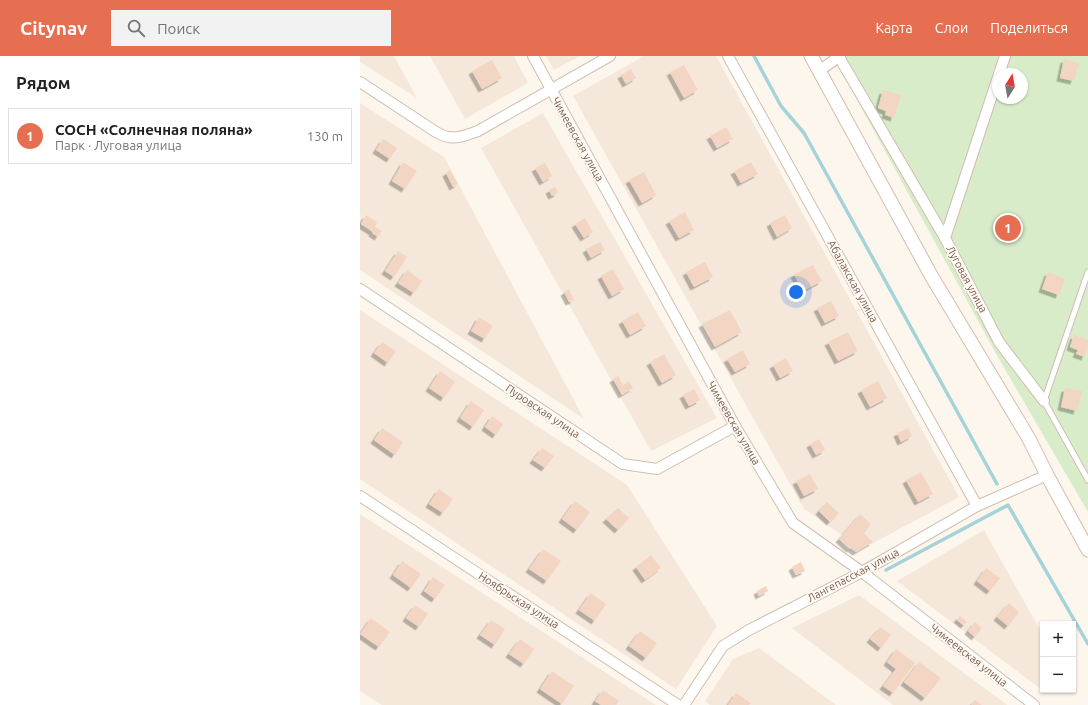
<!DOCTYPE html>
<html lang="ru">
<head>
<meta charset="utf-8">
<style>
  :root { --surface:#fff; --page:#f2f2f2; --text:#202124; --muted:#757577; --line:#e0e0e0; --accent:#e76f51 }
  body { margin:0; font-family:Ubuntu,sans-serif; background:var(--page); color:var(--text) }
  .controls { position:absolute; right:12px; bottom:12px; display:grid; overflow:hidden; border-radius:0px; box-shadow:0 1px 3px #0004 }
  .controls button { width:36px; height:36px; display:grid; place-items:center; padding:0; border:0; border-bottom:1px solid var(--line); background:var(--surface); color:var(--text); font:20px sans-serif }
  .compass { position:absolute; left:632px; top:12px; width:36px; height:36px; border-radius:50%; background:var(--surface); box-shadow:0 1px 3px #0004; rotate:11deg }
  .you { position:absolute; left:436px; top:236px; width:14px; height:14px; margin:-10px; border:3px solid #fff; border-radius:50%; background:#1a73e8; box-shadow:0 0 0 6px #1a73e833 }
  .badge { display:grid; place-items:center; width:26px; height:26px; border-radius:50%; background:var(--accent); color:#fff; font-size:13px; font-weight:700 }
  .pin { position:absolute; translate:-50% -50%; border:2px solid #fff; box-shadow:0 1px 4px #0006 }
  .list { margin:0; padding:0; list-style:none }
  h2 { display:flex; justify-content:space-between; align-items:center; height:52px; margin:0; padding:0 16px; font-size:17px }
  h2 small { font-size:13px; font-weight:400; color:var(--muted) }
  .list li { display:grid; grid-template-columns:26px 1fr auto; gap:12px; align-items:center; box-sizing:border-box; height:56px; margin:0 8px 8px; padding:0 8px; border:1px solid var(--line); border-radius:0px }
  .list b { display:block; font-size:15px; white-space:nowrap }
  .list p { margin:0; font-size:13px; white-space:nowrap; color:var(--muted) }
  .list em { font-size:13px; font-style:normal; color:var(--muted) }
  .icon { flex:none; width:22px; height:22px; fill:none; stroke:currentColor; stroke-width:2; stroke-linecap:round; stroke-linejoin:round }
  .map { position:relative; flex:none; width:728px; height:649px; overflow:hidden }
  header { display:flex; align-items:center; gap:24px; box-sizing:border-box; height:56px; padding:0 20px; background:var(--accent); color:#fff }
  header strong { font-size:19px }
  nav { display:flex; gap:22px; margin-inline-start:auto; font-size:14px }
  .search { width:280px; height:36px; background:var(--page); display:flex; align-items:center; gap:10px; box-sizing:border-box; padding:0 14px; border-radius:0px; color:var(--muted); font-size:15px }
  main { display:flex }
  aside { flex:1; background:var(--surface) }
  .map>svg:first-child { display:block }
  .residential { fill:#f5e8da }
  .green { fill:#d8ecc9; fill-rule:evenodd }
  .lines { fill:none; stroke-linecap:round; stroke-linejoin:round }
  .stream { stroke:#a5d3da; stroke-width:3.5 }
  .building { fill:#f3d5c3; filter:url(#shadow) }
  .service-casing { stroke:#d1beb0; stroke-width:7 }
  .minor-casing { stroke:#d1beb0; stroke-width:12 }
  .tertiary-casing { stroke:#d1beb0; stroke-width:15 }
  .service { stroke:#fff; stroke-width:5 }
  .minor { stroke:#fff; stroke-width:10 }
  .tertiary { stroke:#fff; stroke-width:13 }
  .labels { text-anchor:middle; stroke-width:3.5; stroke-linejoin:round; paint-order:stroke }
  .street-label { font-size:11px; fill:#7a5c4d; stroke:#fffaf3 }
</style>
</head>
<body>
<header>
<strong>Citynav</strong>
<div class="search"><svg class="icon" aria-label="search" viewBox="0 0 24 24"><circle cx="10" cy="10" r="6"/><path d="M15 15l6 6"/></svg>Поиск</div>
<nav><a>Карта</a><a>Слои</a><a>Поделиться</a></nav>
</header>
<main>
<aside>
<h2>Рядом<small></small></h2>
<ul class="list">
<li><span class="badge">1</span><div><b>СОСН «Солнечная поляна»</b><p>Парк · Луговая улица</p></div><em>130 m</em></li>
</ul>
</aside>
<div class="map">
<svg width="728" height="649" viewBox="0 0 728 649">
  <defs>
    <filter id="shadow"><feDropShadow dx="-3.5" dy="3.5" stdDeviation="0" flood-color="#0004"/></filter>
  </defs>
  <rect width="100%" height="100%" fill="#fdf6ec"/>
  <!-- residential -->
  <g class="residential">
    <polygon points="0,0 34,0 57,42 0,6"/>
    <polygon points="70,0 154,0 168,27 105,63"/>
    <polygon points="186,0 220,0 194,14"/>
    <polygon points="284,0 356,0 599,441 502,493 444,453 213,40"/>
    <polygon points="0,47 84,101 224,363 0,214"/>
    <polygon points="183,57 357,362 291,395 121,92"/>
    <polygon points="0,254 267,429 357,570 316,633 0,423"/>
    <polygon points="0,458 296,649 22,649 0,635"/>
    <polygon points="624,474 683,579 682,634 537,525"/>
    <polygon points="499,539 647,649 533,649 432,572"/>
    <polygon points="399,592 476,649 350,649 345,645 373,603"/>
  </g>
  <!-- green -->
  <path class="green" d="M473,0H728V456L639,303ZM638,18H662V42H638Z"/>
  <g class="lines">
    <!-- stream -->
    <g class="stream">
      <polyline points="394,0 421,50 444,77 637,428"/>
      <polyline points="526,514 648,449 728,588"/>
    </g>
  </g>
  <!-- building -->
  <g class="building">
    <polygon points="704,3 719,7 714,25 700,22"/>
    <polygon points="132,4 142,22 122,33 112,15"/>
    <polygon points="324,9 338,34 324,42 310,16"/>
    <polygon points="271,13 276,22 266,28 261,19"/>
    <polygon points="523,34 541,39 534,62 525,59 526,55 518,52"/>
    <polygon points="366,71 373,83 357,92 350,80"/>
    <polygon points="23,83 37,92 30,103 16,94"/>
    <polygon points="43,106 57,115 45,133 32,125"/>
    <polygon points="391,106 398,118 381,127 374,115"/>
    <polygon points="185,107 192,120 183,126 175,112"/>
    <polygon points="90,114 98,128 93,131 86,117"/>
    <polygon points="284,116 296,139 282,147 269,124"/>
    <polygon points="195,131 198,137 192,140 189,134"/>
    <polygon points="325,156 334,174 319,182 309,165"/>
    <polygon points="6,159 17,166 15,171 22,175 18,181 12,177 13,176 1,168"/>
    <polygon points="425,159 432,172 417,181 410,167"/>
    <polygon points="225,162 233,176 224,182 215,168"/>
    <polygon points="240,186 245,194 231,202 226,193"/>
    <polygon points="38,195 47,201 34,221 25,215"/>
    <polygon points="345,206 353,221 334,231 326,216"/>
    <polygon points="453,209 462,225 443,235 434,218"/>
    <polygon points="253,213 264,233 252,240 241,220"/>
    <polygon points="47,214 62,225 54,237 38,227"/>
    <polygon points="688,216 705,223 699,239 682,233"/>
    <polygon points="209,233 214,244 209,246 204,236"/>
    <polygon points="471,245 479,260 465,267 457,252"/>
    <polygon points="370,254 382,276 355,291 342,268"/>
    <polygon points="278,256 286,270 270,279 262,265"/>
    <polygon points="119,261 133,270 125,283 111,275"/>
    <polygon points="488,276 498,295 478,305 468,286"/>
    <polygon points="714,279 728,284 728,292 725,301 716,298 718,294 710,291"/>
    <polygon points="22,286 36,295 28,307 14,297"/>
    <polygon points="383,294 390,308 375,316 367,303"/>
    <polygon points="304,298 316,319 302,327 290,306"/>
    <polygon points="426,302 433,315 420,322 413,309"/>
    <polygon points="80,315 95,326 84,342 69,332"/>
    <polygon points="258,320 263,329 269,325 273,332 262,339 253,323"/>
    <polygon points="518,325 527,342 510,351 501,334"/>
    <polygon points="705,332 722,335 717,355 701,351"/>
    <polygon points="334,333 340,344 329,350 323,339"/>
    <polygon points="111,345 124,354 113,371 100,362"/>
    <polygon points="132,360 143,368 136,379 125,371"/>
    <polygon points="22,372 43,386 35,399 14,384"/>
    <polygon points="548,372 552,380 541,386 537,377"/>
    <polygon points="459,383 465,394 456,399 450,388"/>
    <polygon points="182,392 194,400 185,412 173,404"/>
    <polygon points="561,416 573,438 558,446 546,424"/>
    <polygon points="450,418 458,433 444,440 436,425"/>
    <polygon points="79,433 93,443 83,457 69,448"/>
    <polygon points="215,445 230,456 217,474 202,463"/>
    <polygon points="467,446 479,457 470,466 459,455"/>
    <polygon points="258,452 269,462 258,474 246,463"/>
    <polygon points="500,458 511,468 504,477 513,486 496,496 491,492 490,493 479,483"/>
    <polygon points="183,493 201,505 187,525 169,513"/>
    <polygon points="291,499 301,512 285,524 276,511"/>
    <polygon points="42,505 61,518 51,532 33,519"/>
    <polygon points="441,506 445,515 436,519 432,511"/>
    <polygon points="626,512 640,522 630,535 617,525"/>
    <polygon points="73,521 85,529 75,543 64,535"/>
    <polygon points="406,530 408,535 399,540 397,535"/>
    <polygon points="231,537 246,548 235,565 219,554"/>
    <polygon points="649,547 659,556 648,570 637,561"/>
    <polygon points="55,549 68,558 59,571 46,562"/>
    <polygon points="600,560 607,566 604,569 597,563"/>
    <polygon points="11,562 30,576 19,591 0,578"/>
    <polygon points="131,564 145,573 135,589 120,579"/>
    <polygon points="615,566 622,572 615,581 608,575"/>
    <polygon points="520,571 531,579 521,592 510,583"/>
    <polygon points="280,575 297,587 286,602 269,590"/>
    <polygon points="160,583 174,593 164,608 149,598"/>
    <polygon points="536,593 555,607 533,637 523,630 536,613 527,606"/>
    <polygon points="559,606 581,622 565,642 544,626"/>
    <polygon points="192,615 214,630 202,648 180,633"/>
    <polygon points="243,634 259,645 256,649 241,649 235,645"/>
    <polygon points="376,637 391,647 389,649 368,649"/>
    <polygon points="615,644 622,649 611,649"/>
  </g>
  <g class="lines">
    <!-- service casing -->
    <g class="service-casing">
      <polyline id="service" points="728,216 684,345 728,424"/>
    </g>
    <!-- minor casing -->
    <g class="minor-casing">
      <g id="minor">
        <polyline points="173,0 375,370 433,467 502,516 674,649"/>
        <polyline points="368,0 617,450"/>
        <polyline points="479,1 585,182"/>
        <polyline points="459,15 480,0"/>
        <polyline points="639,18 645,0"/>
        <polyline points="638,21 585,182 639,286 684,345"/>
        <path d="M0,26L76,76C80,78 85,81 89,81C99,83 109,78 118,75L250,0"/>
        <polyline points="0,233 263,408 297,413 375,370"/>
        <polyline points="0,440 318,649"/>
        <polyline points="324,649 363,590 389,574 502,516 617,450 687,419"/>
      </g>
    </g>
    <!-- tertiary casing -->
    <g class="tertiary-casing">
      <polyline id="tertiary" points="451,0 572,221 668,381 687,419 728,494"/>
    </g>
    <!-- service -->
    <use href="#service" class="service"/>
    <!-- minor -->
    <use href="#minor" class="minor"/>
    <!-- tertiary -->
    <use href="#tertiary" class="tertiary"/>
  </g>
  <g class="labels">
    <!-- street labels -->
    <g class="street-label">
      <text transform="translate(218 83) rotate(61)" y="4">Чимеевская улица</text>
      <text transform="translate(607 223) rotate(62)" y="4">Луговая улица</text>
      <text transform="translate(493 225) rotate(61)" y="4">Абалакская улица</text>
      <text transform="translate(183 355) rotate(34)" y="4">Пуровская улица</text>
      <text transform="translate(374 367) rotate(60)" y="4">Чимеевская улица</text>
      <text transform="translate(493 519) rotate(-28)" y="4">Лангепасская улица</text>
      <text transform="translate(159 544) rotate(33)" y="4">Ноябрьская улица</text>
      <text transform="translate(609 599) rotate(38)" y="4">Чимеевская улица</text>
    </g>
  </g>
</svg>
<div class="controls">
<button>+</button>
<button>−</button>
</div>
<svg class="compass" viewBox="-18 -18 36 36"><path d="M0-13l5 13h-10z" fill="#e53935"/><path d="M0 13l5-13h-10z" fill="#757577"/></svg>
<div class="you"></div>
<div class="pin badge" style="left:648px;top:172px">1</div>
</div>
</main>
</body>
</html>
